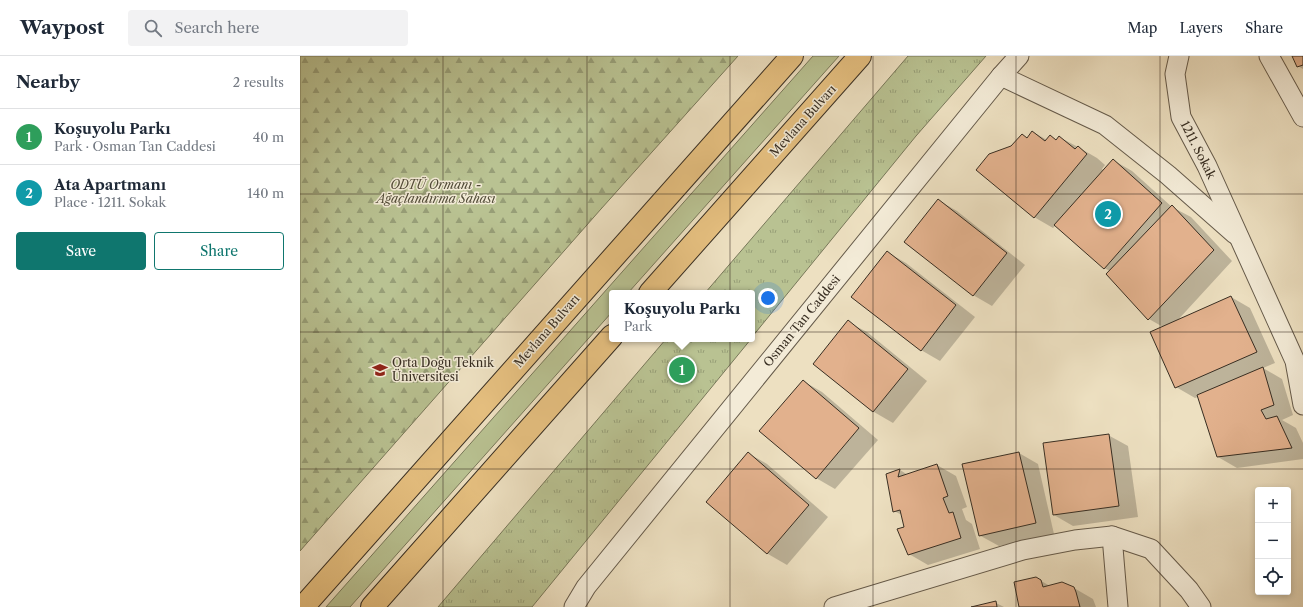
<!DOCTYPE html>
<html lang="en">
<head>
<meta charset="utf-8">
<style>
  :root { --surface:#fff; --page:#f2f2f3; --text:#1f2937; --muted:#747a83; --line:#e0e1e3; --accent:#0f766e }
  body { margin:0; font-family:"Libre Caslon Text",serif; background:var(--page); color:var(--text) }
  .controls { position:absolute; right:12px; bottom:12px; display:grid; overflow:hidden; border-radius:4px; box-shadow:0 2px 6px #0003 }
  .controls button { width:36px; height:36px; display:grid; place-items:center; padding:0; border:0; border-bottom:1px solid var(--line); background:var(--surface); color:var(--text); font:20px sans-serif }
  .you { position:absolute; left:468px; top:242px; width:14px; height:14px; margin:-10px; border:3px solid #fff; border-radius:50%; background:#1a73e8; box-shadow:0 0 0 6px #1a73e833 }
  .badge { display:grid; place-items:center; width:26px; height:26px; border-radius:50%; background:var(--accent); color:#fff; font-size:13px; font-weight:700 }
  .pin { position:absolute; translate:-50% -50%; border:2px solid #fff; box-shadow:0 1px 4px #0006 }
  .popup { position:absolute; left:309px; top:234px; width:146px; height:52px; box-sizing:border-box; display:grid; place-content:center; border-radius:4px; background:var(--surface); filter:drop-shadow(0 1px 3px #0005); font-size:13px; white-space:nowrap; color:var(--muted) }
  .popup b { font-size:15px; color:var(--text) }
  .popup::after { content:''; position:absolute; left:50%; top:100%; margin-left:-8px; border:8px solid transparent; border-top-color:var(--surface) }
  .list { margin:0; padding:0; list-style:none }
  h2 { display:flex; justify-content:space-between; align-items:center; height:52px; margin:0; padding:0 16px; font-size:17px }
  h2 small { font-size:13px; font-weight:400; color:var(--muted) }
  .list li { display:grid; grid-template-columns:26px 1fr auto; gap:12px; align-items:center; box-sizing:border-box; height:56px; padding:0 16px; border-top:1px solid var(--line) }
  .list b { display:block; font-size:15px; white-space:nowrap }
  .list p { margin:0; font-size:13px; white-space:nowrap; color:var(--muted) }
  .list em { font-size:13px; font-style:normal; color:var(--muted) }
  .actions { display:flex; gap:8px; padding:12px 16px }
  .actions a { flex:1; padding:9px 0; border:1px solid var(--accent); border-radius:4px; text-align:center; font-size:14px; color:var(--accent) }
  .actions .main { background:var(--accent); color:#fff }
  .icon { flex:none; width:22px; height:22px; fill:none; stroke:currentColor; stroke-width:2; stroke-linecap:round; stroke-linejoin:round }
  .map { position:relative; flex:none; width:1003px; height:551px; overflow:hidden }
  header { display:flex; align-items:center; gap:24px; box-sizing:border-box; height:56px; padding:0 20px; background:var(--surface); border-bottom:1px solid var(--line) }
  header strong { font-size:19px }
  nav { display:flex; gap:22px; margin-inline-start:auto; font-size:14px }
  .search { width:280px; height:36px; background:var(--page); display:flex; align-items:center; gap:10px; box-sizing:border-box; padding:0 14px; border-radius:4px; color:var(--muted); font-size:15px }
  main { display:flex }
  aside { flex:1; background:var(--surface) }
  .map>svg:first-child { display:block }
  .grass { fill:url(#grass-tufts); stroke:#78785a }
  .forest { fill:url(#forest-firs); stroke:#78785a }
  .garden { fill:#b9c292; stroke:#78785a }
  .shadow { fill:#0003 }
  .building { fill:#e2b18d; stroke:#382e22 }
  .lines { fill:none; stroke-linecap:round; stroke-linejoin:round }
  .minor-casing { stroke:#655a4a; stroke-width:21 }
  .highway-casing { stroke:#382e22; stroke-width:24 }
  .minor { stroke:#f3ebd7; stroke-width:19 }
  .highway { stroke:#e6c080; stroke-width:22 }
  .grid { fill:none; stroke:#382e22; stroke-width:1; stroke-opacity:0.55 }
  .labels { text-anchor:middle; stroke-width:3; stroke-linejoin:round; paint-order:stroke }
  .street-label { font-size:12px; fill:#382e22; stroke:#f3ebd7 }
  .park-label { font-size:12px; font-style:italic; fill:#524c38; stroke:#f3ebd7 }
  .poi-label { font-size:12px; fill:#382e22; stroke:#f3ebd7; text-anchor:start }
</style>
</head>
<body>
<header>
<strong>Waypost</strong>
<div class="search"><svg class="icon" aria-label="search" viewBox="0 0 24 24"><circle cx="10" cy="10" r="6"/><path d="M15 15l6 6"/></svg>Search here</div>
<nav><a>Map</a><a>Layers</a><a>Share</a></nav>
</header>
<main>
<aside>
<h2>Nearby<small>2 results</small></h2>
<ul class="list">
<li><span class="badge" style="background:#2e9e5b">1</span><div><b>Koşuyolu Parkı</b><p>Park · Osman Tan Caddesi</p></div><em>40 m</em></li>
<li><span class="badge" style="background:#0f9aa8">2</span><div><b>Ata Apartmanı</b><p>Place · 1211. Sokak</p></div><em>140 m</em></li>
</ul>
<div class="actions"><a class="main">Save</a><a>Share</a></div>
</aside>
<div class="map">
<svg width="1003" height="551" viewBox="0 0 1003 551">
  <defs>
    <pattern id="grass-tufts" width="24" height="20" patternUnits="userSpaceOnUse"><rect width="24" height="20" fill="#b9c292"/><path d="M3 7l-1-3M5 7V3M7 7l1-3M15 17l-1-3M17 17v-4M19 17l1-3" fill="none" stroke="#979e77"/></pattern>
    <pattern id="forest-firs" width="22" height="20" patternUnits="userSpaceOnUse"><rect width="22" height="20" fill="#b9c292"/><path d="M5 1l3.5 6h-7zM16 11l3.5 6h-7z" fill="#979e77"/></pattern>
  </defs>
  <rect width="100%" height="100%" fill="#ede0c1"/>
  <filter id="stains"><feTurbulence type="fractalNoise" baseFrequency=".005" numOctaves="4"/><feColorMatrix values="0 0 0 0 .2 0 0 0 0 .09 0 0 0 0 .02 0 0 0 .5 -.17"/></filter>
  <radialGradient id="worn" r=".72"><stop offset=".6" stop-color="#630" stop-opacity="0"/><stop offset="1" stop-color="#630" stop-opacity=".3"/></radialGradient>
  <!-- grass -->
  <g class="grass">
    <polygon points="608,0 686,0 616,80 452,281 452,237 405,237"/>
    <polygon points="366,283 451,283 232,551 138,551"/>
  </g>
  <!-- forest -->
  <polygon class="forest" points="0,0 438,0 301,153 0,495"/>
  <!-- garden -->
  <polygon class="garden" points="513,0 539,0 328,237 312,237 312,256 50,551 26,551"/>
  <!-- shadow -->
  <g class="shadow">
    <polygon points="994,0 1003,0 1003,13 998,10"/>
    <polygon points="733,76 747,84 750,80 757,84 759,81 778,91 797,102 805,109 802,113 803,114 813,104 832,115 872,151 891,161 932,205 876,266 931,241 950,252 975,307 963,312 982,323 993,359 982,364 996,372 1003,387 1003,403 937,412 918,401 898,341 895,342 876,331 863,271 849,263 807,218 810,215 804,212 756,169 753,172 734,161 712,91 722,79 728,82"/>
    <polygon points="638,144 657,155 725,209 692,250 673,239"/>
    <polygon points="587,196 606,207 675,261 640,305 621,294"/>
    <polygon points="548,266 567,276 627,325 593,367 574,356 514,307"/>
    <polygon points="503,325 522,336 578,384 535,433 516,422"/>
    <polygon points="808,379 828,390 838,461 773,470 754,459"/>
    <polygon points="448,397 467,408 528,461 487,509 468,498 407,446"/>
    <polygon points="719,397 738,408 754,478 699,490 679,479"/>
    <polygon points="637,409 656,420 667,451 662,453 666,464 672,468 680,493 628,509 609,498 602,459 594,455 588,419 600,414 608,419"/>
    <polygon points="736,522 750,530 774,532 793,543 796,551 720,551"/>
    <polygon points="696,547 704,551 676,551"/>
  </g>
  <!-- building -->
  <g class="building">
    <polygon points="992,0 1003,0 1003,9 997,11"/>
    <polygon points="732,75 745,85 750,79 756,84 759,80 775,93 778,90 787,98 734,162 676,114 689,98 711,90 722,78 727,82"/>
    <polygon points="813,103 862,147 804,213 754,169"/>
    <polygon points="638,143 707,197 673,240 604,186"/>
    <polygon points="872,149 914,194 848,264 806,218"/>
    <polygon points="587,195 656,249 621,295 551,241"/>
    <polygon points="931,240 957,296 875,332 850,276"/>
    <polygon points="548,264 608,313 573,356 513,308"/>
    <polygon points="963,311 974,349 961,354 966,363 977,360 992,392 917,401 897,339"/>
    <polygon points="503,324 559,372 516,423 459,375"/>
    <polygon points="809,378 819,450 753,459 743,387"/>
    <polygon points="448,396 509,449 467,498 406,446"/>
    <polygon points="719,396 736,467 679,480 662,408"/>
    <polygon points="637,408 648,440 643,442 649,457 653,456 661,482 608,499 597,473 604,471 600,454 593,456 586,418 600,413 598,421"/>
    <polygon points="736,521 741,524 743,531 762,526 774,531 776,536 780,551 719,551 714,526"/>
    <polygon points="696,545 697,551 671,551"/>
  </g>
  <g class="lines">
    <!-- minor casing -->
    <g class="minor-casing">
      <g id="minor">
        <polyline points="879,0 875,18 881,61 907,110 995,305 1003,349"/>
        <polyline points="969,0 1003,61"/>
        <polyline points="701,20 805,69 868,119 935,178"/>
        <polyline points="812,480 818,551"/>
        <polyline points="274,551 286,531 701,20 719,0"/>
        <polyline points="534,551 723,494 775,484 812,480 851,493 889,534 901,551"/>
      </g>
    </g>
    <!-- highway casing -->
    <g class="highway-casing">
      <g id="highway">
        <polyline points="350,237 560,0"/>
        <polyline points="3,551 492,0"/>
        <polyline points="72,551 312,280"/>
      </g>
    </g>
    <!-- minor -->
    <use href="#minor" class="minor"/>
    <!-- highway -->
    <use href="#highway" class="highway"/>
  </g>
  <!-- grid -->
  <path class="grid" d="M143,0V551M287,0V551M430,0V551M573,0V551M716,0V551M860,0V551M0,138H1003M0,276H1003M0,413H1003"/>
  <!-- icons -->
  <defs>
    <g id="university-bare" transform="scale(1.2)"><path d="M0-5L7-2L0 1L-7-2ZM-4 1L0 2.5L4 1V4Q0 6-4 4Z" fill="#8f2418" stroke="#f3ebd7" stroke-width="2.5" paint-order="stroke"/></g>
  </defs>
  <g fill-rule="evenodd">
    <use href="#university-bare" x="80" y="314"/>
  </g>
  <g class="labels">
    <!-- street labels -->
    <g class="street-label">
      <text transform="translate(503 65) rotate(-48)" y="4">Mevlana Bulvarı</text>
      <text transform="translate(898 94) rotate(63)" y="4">1211. Sokak</text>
      <text transform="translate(502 265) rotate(-51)" y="4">Osman Tan Caddesi</text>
      <text transform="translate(247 275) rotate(-49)" y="4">Mevlana Bulvarı</text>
    </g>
    <!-- park labels -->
    <g class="park-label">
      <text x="136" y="133">ODTÜ Ormanı -<tspan x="136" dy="14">Ağaçlandırma Sahası</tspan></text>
    </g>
    <!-- poi labels -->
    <g class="poi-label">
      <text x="92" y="311">Orta Doğu Teknik<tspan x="92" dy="14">Üniversitesi</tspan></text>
    </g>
  </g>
  <rect width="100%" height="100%" filter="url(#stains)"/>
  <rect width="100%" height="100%" fill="url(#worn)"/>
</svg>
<div class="controls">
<button>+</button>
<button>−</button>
<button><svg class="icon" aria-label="locate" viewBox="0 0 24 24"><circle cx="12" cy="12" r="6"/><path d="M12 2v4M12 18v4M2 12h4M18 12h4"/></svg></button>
</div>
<div class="you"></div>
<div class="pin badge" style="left:382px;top:314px;background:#2e9e5b">1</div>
<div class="popup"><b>Koşuyolu Parkı</b>Park</div>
<div class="pin badge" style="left:808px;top:158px;background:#0f9aa8">2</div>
</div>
</main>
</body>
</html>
